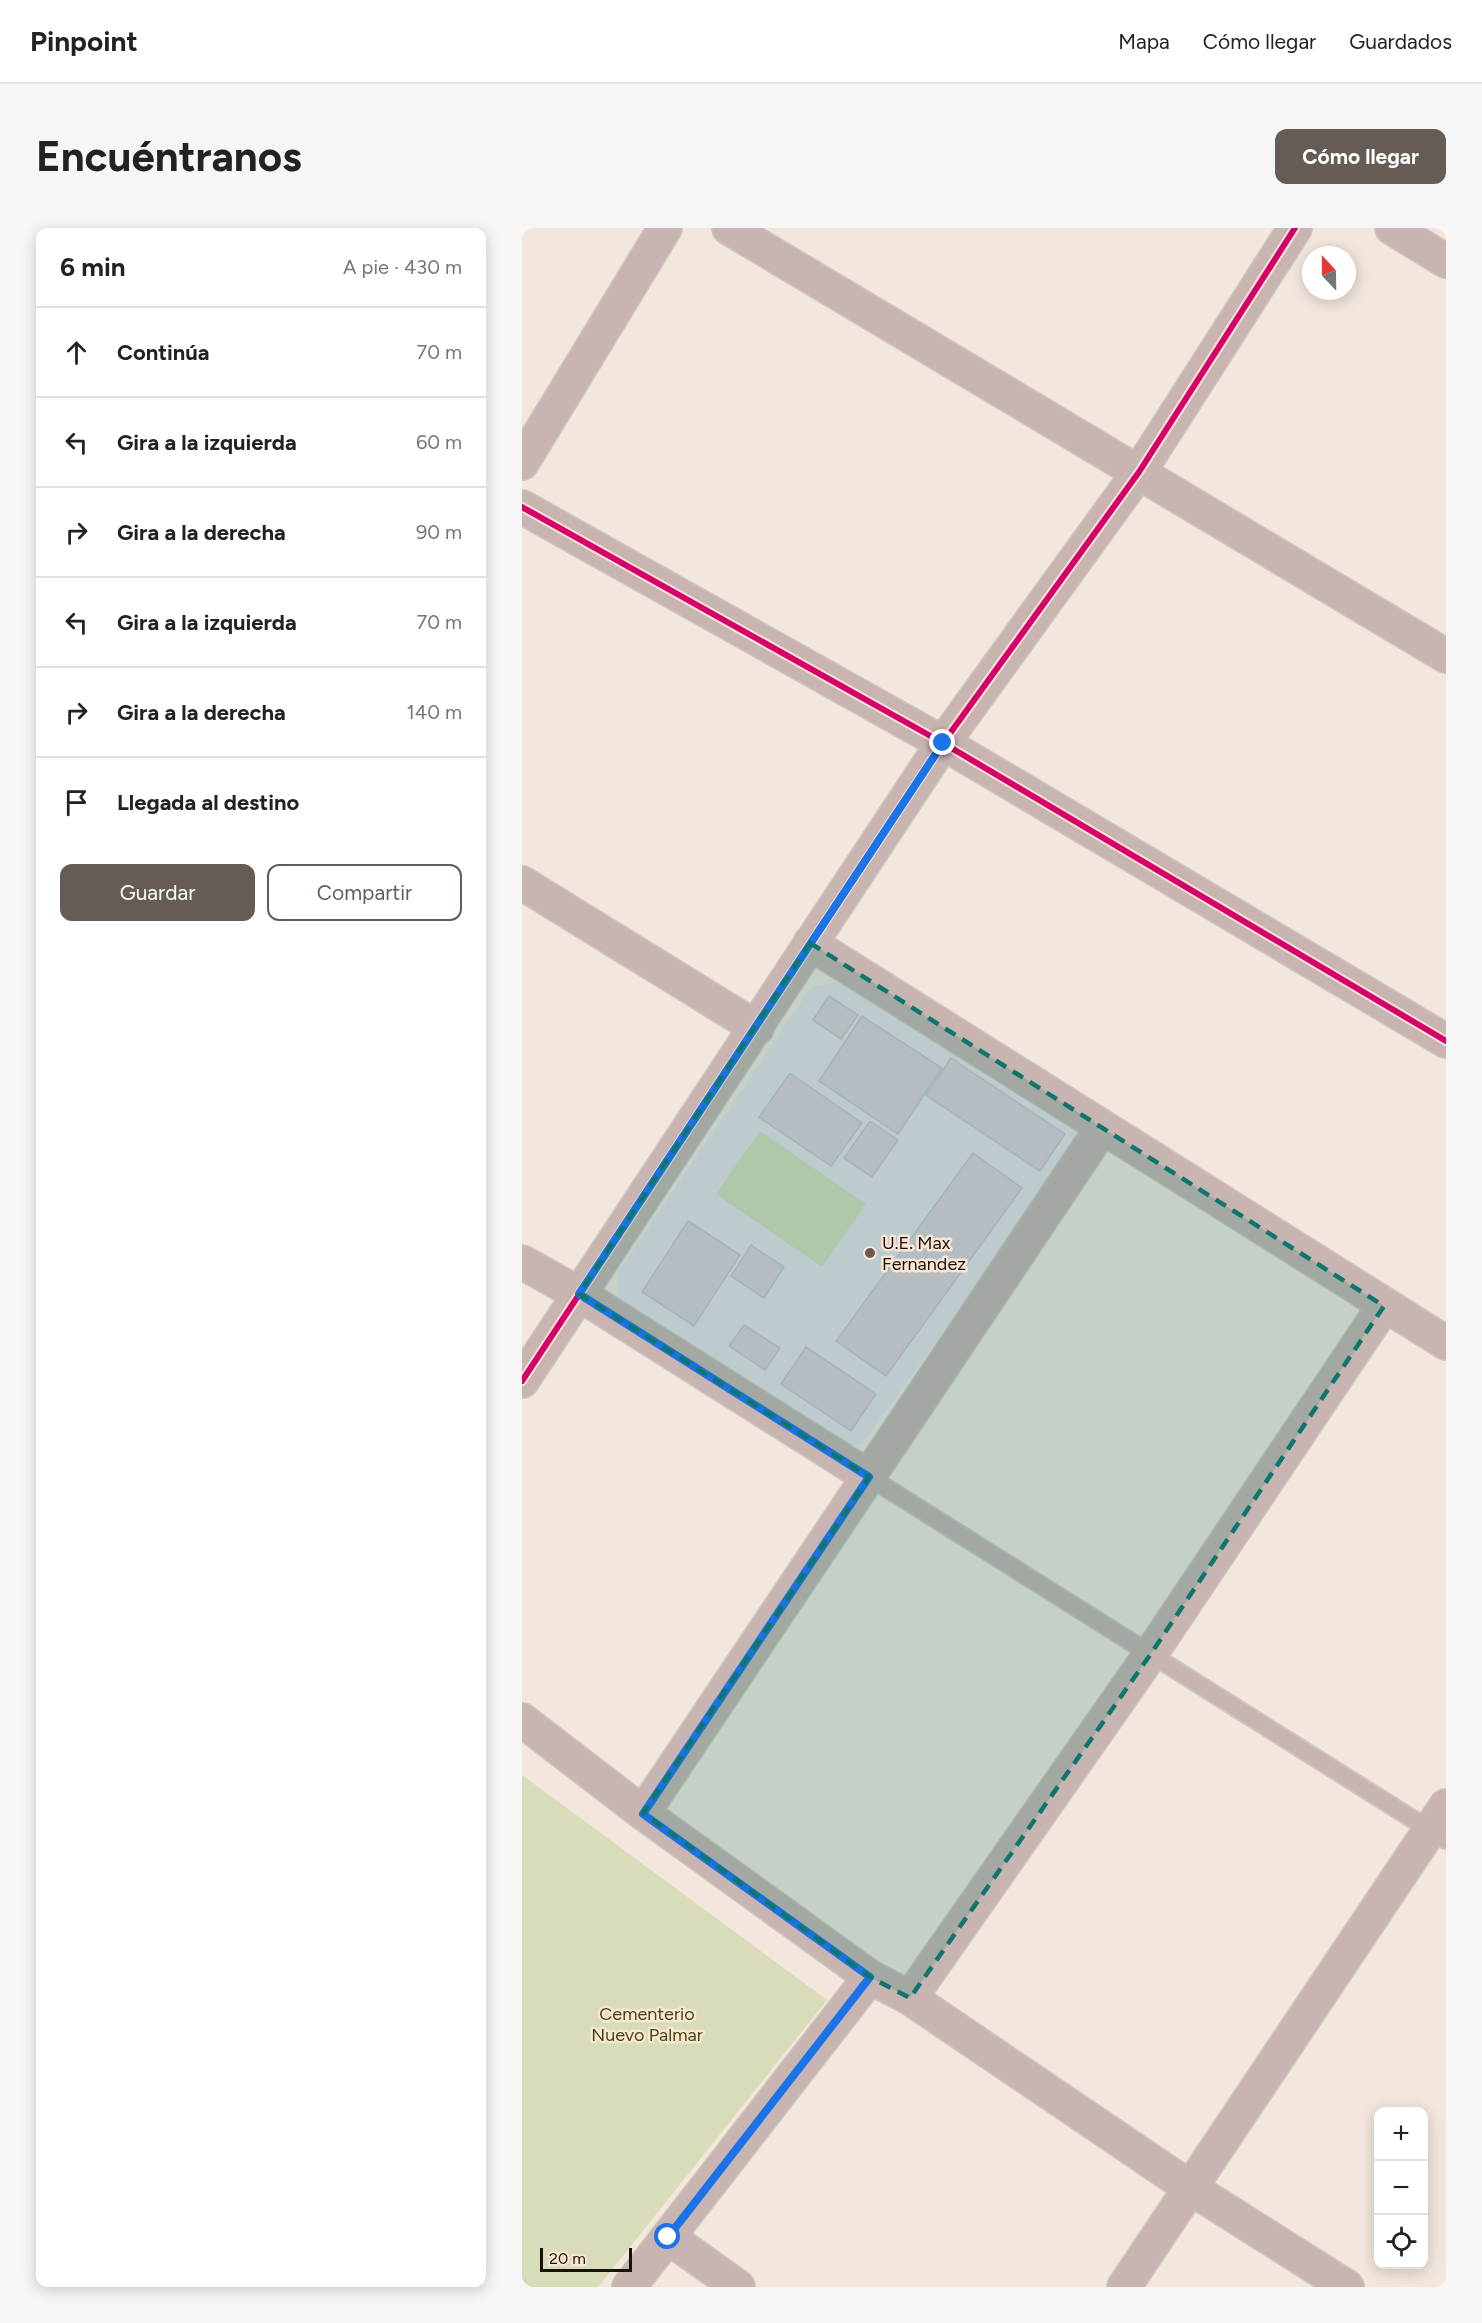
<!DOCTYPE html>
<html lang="es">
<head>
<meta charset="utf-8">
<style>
  :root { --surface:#fff; --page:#f6f6f6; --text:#222; --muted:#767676; --line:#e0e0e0; --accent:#655c55 }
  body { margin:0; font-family:Figtree,sans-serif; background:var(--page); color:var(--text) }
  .controls { position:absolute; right:18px; bottom:18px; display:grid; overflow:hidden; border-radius:12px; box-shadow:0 3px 15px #0003 }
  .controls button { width:54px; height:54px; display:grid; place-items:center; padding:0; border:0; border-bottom:2px solid var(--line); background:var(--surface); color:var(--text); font:30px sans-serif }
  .compass { position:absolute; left:780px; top:18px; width:54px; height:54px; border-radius:50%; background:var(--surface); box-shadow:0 3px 15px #0003; rotate:338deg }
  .scale { position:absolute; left:18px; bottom:15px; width:92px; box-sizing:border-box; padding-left:6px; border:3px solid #19120c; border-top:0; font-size:16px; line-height:21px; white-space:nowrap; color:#19120c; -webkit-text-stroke:4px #fce5d3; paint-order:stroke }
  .stop { position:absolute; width:18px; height:18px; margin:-14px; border:4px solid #1a73e8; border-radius:50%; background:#fff }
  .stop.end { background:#1a73e8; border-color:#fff; box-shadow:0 2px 6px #0008 }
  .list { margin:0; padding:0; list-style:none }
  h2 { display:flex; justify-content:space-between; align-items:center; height:78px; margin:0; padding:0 24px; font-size:26px }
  h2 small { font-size:20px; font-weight:400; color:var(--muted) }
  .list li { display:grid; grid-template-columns:39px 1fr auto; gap:18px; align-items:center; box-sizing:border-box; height:90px; padding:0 24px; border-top:2px solid var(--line) }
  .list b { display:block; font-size:22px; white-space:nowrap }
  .list em { font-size:20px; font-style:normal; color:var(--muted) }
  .actions { display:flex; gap:12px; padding:18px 24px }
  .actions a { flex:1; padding:14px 0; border:2px solid var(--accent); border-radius:12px; text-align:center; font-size:21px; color:var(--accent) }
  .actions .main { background:var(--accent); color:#fff }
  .icon { flex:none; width:33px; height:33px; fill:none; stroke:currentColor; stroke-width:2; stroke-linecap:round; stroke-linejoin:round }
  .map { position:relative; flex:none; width:924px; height:2059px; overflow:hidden; border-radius:12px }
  header { display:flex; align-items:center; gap:36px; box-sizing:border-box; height:84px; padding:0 30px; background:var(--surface); border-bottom:2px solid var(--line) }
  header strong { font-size:28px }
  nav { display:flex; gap:33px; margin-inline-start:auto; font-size:21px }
  .intro { display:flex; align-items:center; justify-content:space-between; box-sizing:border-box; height:144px; padding:0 36px }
  h1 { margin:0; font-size:42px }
  .button { padding:15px 27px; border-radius:12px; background:var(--accent); color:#fff; font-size:21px; font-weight:700 }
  main { display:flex; gap:36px; padding:0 36px }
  aside { flex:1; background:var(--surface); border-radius:12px; box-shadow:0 3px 15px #0003 }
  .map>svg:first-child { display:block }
  .education { fill:#e9e0e8 }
  .green { fill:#d8dcb9 }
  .building { fill:#dfcfd8; stroke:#cbc3c3; stroke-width:1.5 }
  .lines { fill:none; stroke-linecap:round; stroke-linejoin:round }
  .lane-casing { stroke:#cec5bc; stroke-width:20 }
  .street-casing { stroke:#cec5bc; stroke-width:36 }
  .lane { stroke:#c8b4b0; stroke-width:16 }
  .street { stroke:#c8b4b0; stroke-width:33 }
  .cycleway-casing { stroke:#fce5d3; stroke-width:10 }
  .cycleway { stroke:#d6006c; stroke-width:6 }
  .route { stroke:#1a73e8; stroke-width:8 }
  .marked { fill:#0f766e; fill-opacity:0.2; stroke:#0f766e; stroke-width:4.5; stroke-dasharray:12 8; stroke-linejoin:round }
  .poi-dot { fill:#655c55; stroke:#fce5d3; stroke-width:2 }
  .labels { text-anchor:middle; stroke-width:5; stroke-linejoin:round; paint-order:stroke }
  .poi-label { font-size:18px; fill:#19120c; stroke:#fce5d3; text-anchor:start }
  .park-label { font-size:18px; fill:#3a4a10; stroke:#fce5d3 }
</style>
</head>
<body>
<header>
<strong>Pinpoint</strong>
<nav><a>Mapa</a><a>Cómo llegar</a><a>Guardados</a></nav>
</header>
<div class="intro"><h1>Encuéntranos</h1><a class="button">Cómo llegar</a></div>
<main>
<aside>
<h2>6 min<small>A pie · 430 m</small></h2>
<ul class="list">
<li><svg class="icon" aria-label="ahead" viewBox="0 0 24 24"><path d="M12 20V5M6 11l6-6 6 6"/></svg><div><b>Continúa</b></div><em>70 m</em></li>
<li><svg class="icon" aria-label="left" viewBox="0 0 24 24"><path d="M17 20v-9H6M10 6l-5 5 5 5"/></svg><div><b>Gira a la izquierda</b></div><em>60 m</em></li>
<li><svg class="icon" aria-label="right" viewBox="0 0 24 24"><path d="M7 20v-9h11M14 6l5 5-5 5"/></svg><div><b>Gira a la derecha</b></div><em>90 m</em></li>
<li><svg class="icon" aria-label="left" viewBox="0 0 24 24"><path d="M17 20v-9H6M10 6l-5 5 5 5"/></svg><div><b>Gira a la izquierda</b></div><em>70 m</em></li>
<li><svg class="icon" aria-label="right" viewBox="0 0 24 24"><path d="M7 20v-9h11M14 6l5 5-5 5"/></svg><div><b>Gira a la derecha</b></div><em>140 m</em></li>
<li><svg class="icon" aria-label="arrive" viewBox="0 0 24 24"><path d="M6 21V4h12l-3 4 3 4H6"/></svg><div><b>Llegada al destino</b></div></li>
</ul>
<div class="actions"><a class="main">Guardar</a><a>Compartir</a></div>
</aside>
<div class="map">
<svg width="924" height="2059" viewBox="0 0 924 2059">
  <rect width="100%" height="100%" fill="#f3e6dc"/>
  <!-- education -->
  <polygon class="education" points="318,753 553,901 557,915 341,1215 323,1219 97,1073 97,1043 289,759"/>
  <!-- green -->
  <g class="green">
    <polygon points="238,903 344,976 300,1039 194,966"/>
    <polygon points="0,1547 305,1772 76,2059 0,2059"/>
  </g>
  <!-- building -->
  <g class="building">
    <polygon points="307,768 336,787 319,811 291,792"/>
    <polygon points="340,788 420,840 376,906 297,853"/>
    <polygon points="429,830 543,906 518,943 404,867"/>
    <polygon points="268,845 340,895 309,938 237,889"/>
    <polygon points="348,893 376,912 350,949 322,930"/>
    <polygon points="451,925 500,960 364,1148 314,1113"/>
    <polygon points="166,993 218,1027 172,1098 120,1064"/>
    <polygon points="229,1017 262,1039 242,1070 209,1048"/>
    <polygon points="222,1097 258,1120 243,1142 207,1118"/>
    <polygon points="284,1119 354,1166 329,1203 259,1156"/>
  </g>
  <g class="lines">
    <!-- lane casing -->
    <g class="lane-casing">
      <polyline id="lane" points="347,1249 924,1612"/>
    </g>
    <!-- street casing -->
    <g class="street-casing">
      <g id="street">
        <polyline points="207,0 924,428"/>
        <polyline points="870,0 924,33"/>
        <polyline points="0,235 143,0"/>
        <polyline points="0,279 421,515 924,813"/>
        <polyline points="0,655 235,800"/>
        <polyline points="288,715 924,1115"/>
        <polyline points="0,1034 57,1066 347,1249"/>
        <polyline points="0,1153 421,515 617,244 773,0"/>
        <polyline points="0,1492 121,1585 348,1749 388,1770 667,1959 825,2059"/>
        <polyline points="121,1585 580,900"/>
        <polyline points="388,1770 628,1427 862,1078"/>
        <polyline points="146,2009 216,2059"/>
        <polyline points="107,2059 348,1749"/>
        <polyline points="602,2059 924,1578"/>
      </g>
    </g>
    <!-- lane -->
    <use href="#lane" class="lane"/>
    <!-- street -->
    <use href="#street" class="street"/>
    <!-- cycleway casing -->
    <g class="cycleway-casing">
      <g id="cycleway">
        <polyline points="0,279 421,515 924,813"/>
        <polyline points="0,1153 421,515 617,244 773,0"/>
      </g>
    </g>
    <!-- cycleway -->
    <use href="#cycleway" class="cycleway"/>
  </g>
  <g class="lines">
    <!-- route -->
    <polyline class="route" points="146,2009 348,1749 121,1586 347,1249 57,1066 421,515"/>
  </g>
  <!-- marked area -->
  <path class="marked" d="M288,715L862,1078L628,1427L388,1770L348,1749L121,1585L347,1249L57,1066Z"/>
  <!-- markers -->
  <circle class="poi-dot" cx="348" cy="1025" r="6"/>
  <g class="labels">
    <!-- poi labels -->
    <g class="poi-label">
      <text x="360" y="1021">U.E. Max<tspan x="360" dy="21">Fernandez</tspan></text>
    </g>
    <!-- park labels -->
    <g class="park-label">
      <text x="125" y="1792">Cementerio<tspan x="125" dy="21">Nuevo Palmar</tspan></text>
    </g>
  </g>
</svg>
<div class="controls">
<button>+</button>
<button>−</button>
<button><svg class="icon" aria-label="locate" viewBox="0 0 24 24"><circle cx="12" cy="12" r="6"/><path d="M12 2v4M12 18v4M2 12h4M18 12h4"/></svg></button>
</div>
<svg class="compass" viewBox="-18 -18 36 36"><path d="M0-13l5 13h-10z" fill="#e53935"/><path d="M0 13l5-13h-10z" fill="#767676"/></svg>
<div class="scale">20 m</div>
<div class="stop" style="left:146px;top:2009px"></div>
<div class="stop end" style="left:421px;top:515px"></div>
</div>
</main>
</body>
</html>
